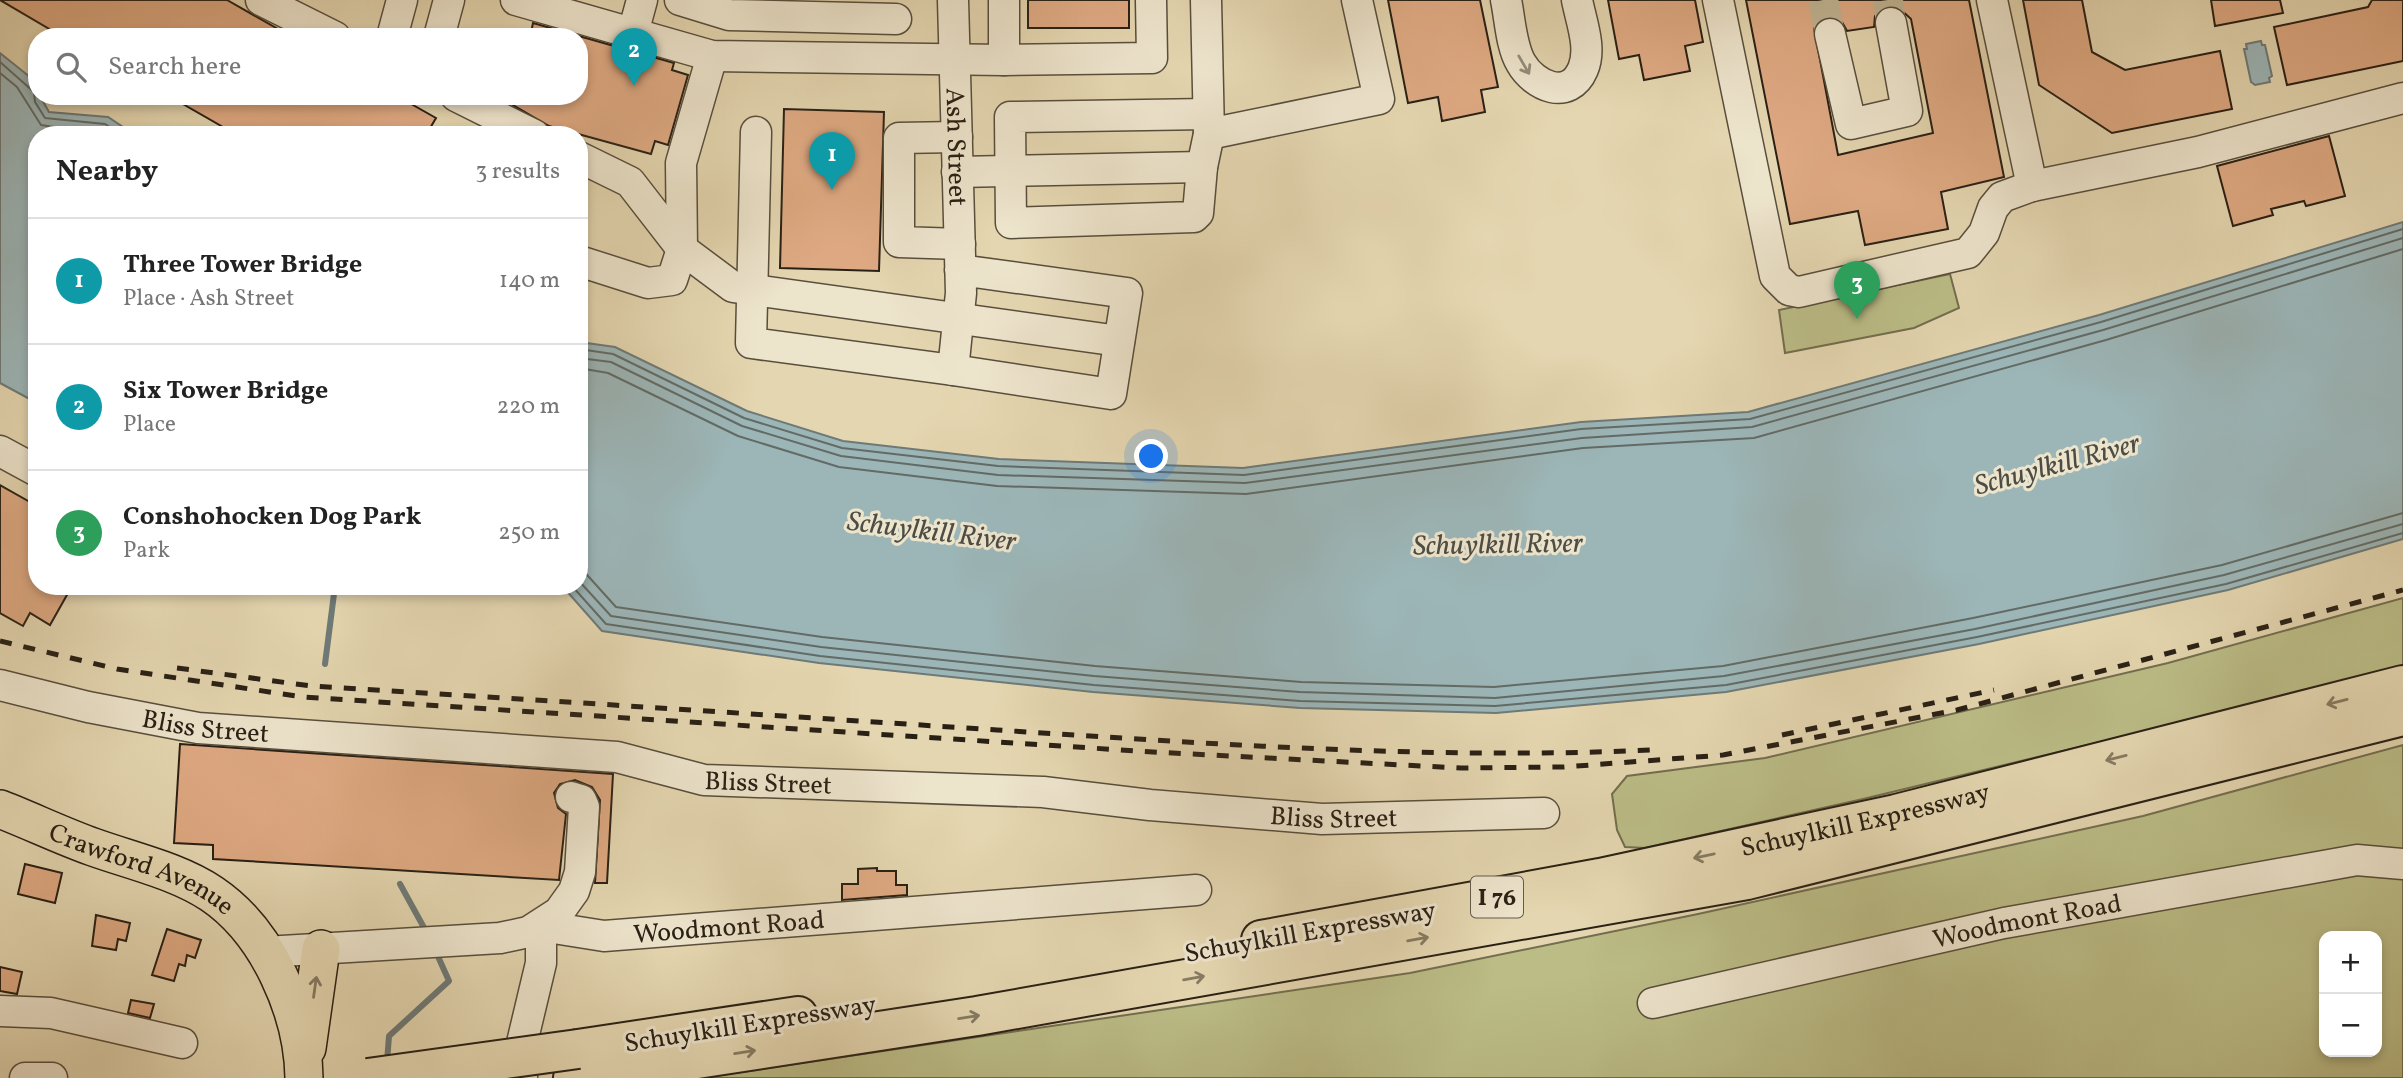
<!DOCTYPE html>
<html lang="en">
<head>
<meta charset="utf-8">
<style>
  :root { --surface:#fff; --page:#f6f6f6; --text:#222; --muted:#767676; --line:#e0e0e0; --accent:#8f2418 }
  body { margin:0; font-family:Vollkorn,serif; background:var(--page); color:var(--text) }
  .controls { position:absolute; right:21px; bottom:21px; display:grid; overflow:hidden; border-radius:14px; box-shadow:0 4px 10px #0003 }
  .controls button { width:63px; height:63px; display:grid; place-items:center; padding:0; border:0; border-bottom:2px solid var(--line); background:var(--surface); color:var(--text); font:35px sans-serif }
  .you { position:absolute; left:1152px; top:457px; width:24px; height:24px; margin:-18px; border:5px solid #fff; border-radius:50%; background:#1a73e8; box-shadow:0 0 0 10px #1a73e833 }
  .badge { display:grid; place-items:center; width:46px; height:46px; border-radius:50%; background:var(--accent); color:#fff; font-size:23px; font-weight:700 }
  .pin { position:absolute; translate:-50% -58px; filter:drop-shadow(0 2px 4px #0008) }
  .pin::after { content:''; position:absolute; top:37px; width:24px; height:21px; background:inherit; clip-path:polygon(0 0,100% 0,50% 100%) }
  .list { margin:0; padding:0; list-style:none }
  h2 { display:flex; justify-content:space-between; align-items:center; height:91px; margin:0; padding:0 28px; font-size:30px }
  h2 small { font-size:23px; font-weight:400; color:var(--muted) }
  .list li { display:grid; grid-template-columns:46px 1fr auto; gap:21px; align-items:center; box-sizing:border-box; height:126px; padding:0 28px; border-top:2px solid var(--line) }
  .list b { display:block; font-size:26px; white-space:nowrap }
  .list p { margin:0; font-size:23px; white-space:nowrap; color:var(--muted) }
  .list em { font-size:23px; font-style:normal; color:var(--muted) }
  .icon { flex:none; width:38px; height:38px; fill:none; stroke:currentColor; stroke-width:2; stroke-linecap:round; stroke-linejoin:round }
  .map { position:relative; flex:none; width:2403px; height:1078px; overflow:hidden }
  .search { position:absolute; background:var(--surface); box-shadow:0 4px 10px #0003; left:28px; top:28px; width:560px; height:77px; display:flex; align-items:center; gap:18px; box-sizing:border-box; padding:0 24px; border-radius:28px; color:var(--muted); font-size:26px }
  .panel { position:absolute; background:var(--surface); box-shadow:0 4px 10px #0003; left:28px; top:126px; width:560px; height:469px; border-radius:28px }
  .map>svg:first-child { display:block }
  .green { fill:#bbbc86; stroke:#726e4e; stroke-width:2; fill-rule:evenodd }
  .water { fill:#9cb6b8; stroke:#6e7a77; stroke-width:2 }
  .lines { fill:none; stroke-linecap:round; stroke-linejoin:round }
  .shore { stroke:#626b66; stroke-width:2 }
  .stream { stroke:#6e7a77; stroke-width:6 }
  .building { fill:#dea982; stroke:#292015; stroke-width:2; fill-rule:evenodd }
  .minor-tunnel { stroke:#bfb291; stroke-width:30; stroke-dasharray:30 15; stroke-linecap:butt }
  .minor-casing { stroke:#584e3c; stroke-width:33 }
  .major-casing { stroke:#292015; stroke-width:40 }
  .highway-casing { stroke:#292015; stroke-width:42 }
  .minor { stroke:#ede4cc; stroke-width:30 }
  .major { stroke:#e4d6b0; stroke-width:37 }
  .highway { stroke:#e4d6b0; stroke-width:38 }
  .rail { stroke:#292015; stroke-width:5; stroke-dasharray:12 12; stroke-linecap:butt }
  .highway-bridge-casing { stroke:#292015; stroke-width:42; stroke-linecap:butt }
  .highway-bridge { stroke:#e4d6b0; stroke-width:38 }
  .oneway { stroke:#958c7a }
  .oneway2 { stroke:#867b62 }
  .labels { text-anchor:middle; stroke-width:6; stroke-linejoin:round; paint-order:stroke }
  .shield { fill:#ede4cc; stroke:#645b4c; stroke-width:2 }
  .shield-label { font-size:24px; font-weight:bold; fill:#292015 }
  .street-label { font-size:26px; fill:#292015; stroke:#ede4cc }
  .water-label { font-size:28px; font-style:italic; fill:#4c4d46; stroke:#ede4cc }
</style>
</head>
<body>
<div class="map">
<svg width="2403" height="1078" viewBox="0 0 2403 1078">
  <rect width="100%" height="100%" fill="#e4d6b0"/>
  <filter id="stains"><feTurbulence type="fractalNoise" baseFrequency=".00286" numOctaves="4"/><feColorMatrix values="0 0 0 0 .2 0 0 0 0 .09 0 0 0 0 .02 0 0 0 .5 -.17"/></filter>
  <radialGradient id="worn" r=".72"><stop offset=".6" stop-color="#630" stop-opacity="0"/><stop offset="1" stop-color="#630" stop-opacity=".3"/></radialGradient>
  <!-- green -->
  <g class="green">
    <polygon points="1950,274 1959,308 1914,328 1785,353 1779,310"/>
    <polygon points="2403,598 2403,669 1863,799 1645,848 1625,847 1617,830 1612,794 1627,776 1765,758 2168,663"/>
    <path d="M2403,745V1078H701L1410,973L1698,914L2143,816ZM2324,936H2377V1052H2324Z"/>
  </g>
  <!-- water -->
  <g class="water">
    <polygon points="2261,41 2262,45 2265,45 2272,76 2269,78 2270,82 2255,85 2251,82 2244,49 2247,49 2246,44"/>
    <polygon points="0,53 30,77 37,96 40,96 49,112 108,117 135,135 37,135 37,403 0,383"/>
    <polygon points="2403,222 2403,539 2228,590 1979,644 1726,692 1496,713 1300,708 1093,692 819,663 602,631 564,588 556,586 579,586 579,342 615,347 747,411 843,441 999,459 1243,468 1581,422 1748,412 2099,315"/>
  </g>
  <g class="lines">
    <!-- shore -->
    <g class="shore">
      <polyline points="0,62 34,92 35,102 45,118 105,124 122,135"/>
      <polyline points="0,73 17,87 41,125 106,135"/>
      <polyline points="579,349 613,354 744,418 842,448 998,466 1244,475 1581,429 1750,419 2101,322 2403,229"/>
      <polyline points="579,358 611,362 742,426 841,456 998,475 1245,483 1582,438 1752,427 2103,330 2403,238"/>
      <polyline points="579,368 608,373 738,436 839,467 997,486 1246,494 1583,448 1754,438 2106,340 2403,249"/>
      <polyline points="579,566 616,607 822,637 1095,666 1301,682 1494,687 1723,666 1973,618 2222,565 2403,513"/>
      <polyline points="579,581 611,616 821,647 1094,676 1300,692 1495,698 1724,676 1975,629 2224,575 2403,524"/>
      <polyline points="572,586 606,624 820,656 1094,685 1300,701 1495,706 1726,685 1977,637 2226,584 2403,533"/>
    </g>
    <!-- stream -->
    <g class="stream">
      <polyline points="325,664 335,586"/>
      <polyline points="400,884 428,935"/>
      <polyline points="387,1062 389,1036 449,981 436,952"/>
    </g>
  </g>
  <!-- building -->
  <g class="building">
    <polygon points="0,0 227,0 292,37 63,37"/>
    <rect x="1028" y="0" width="101" height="28"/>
    <polygon points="1388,0 1480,0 1498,87 1481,90 1485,112 1442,121 1438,97 1408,103"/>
    <polygon points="1608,0 1695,0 1703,42 1685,46 1690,71 1644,80 1639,55 1619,59"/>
    <path d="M1746,0H1969L2004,177L1941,192L1948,229L1865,245L1858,211L1790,224ZM1887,6L1898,7L1911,19L1933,133L1838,155L1814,28L1827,17L1842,22L1847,31L1874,27L1875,16Z"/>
    <polygon points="2023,0 2082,0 2092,52 2125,70 2220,51 2232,109 2112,133 2039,85"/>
    <polygon points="2211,0 2280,0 2283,13 2215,26"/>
    <polygon points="2372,0 2403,0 2403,61 2287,85 2274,27 2368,7"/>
    <polygon points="533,23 674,63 672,70 688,75 668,145 655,141 651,154 549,126 513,105 516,96 579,96 579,37 530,37"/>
    <polygon points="169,96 397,96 436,118 426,135 237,135"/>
    <polygon points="784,109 884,112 879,271 780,268"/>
    <polygon points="2329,136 2345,196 2306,206 2304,201 2271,209 2273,215 2233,226 2217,166"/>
    <polygon points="0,485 37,506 37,586 72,586 50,625 30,613 23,626 0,613"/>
    <polygon points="180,744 613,774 607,883 595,883 600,800 592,787 575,780 560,784 554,793 558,808 566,814 559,880 213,859 213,845 174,843"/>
    <polygon points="25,864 62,873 55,903 18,894"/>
    <polygon points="877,868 877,871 896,871 896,885 907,885 907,895 842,900 842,884 858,884 858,869"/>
    <polygon points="96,915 130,923 126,941 118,939 116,950 92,946"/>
    <polygon points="167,929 201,940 195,958 187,955 185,966 179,964 174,981 152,975"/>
    <polygon points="0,967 22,972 17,994 0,991"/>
    <polygon points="131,1000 154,1004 150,1018 128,1013"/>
  </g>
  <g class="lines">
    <!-- minor-tunnel -->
    <g class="minor-tunnel">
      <polyline points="1823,0 1830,34"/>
      <polyline points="1888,0 1891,23"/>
    </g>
    <!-- minor casing -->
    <g class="minor-casing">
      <g id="minor">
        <polyline points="261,0 335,37"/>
        <polyline points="516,0 712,56 1004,60"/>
        <polyline points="680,0 729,15 896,19"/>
        <path id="s1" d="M953,0L961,293L953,370L1111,394L1127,293L960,270"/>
        <polyline points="1004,0 1004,60 1152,58 1151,0"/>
        <polyline points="1206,0 1209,134 1379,99 1357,0"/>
        <path d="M1506,0C1510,19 1511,46 1521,63C1534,86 1569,102 1583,69C1592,48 1581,21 1577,0"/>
        <polyline points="1718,0 1775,276 1789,290 1799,292 1968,253 1984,233 1993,208 2002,197 2032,186 2198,152 2403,98"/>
        <polyline points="1992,0 2032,186"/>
        <polyline points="633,33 642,0"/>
        <polyline points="1830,34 1851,124 1907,111 1891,23"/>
        <polyline points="392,37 402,0"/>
        <polyline points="439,37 449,0"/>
        <polyline points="456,96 534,135"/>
        <polyline points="1208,114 1010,117 1011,223 1194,217 1198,213 1202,167 1209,134"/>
        <polyline points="756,132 751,343 953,370"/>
        <polyline points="957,137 899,138 899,242 960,244"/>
        <polyline points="579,157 630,182 682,249 733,287 1119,341"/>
        <polyline points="957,172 1202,167"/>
        <polyline points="579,261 648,283 672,280 682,249 681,163 712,56"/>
        <polyline points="0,451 37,471"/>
        <path id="s2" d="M0,685L88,707L198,728L617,757L704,780L1043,792L1150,805L1322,819L1544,813"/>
        <path id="s3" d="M541,926L604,936L1196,890"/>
        <polyline points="265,952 500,938 528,932 559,912 574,891 580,872 584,807 581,800 571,797"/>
        <path id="s4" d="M1653,1003L2004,923L2357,860L2403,864"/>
        <polyline points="0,1011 51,1013 182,1043"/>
        <polyline points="25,1078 52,1078"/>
        <polyline points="522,1078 521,1047 541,963 541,926"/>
      </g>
    </g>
    <!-- major casing -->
    <g class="major-casing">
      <g id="major">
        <path id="s5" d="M0,809C31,821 62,836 93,847C132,861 178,871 212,894C268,932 303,1012 304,1078"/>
        <polyline points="307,1048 321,949"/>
      </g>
    </g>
    <!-- highway casing -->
    <g class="highway-casing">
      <g id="highway">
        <path id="s6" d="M1261,940L1600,878L1896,814L2403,685"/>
        <polyline points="578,1049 798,1016"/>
        <polyline points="573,1078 977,1016 1747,880 2403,716"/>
      </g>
    </g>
    <!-- minor -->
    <use href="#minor" class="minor"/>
    <!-- major -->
    <use href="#major" class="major"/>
    <!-- highway -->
    <use href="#highway" class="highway"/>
    <!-- rail -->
    <g class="rail">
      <polyline points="0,641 117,669 303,697 1153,752 1461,768 1564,767 1723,755 1957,710 2403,590"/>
      <path d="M177,668L311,686C540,700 768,715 997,730C1214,744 1433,760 1650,750"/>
      <polyline points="1782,735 1994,690"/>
    </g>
    <!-- highway-bridge casing -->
    <g class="highway-bridge-casing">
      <polyline id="highway-bridge" points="368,1078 578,1049"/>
    </g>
    <!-- highway-bridge -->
    <use href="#highway-bridge" class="highway-bridge"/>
  </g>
  <!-- one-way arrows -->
  <defs><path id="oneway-shaft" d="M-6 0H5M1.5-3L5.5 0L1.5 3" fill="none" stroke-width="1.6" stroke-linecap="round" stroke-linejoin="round" transform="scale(1.75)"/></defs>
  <use class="oneway" href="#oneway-shaft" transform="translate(1524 65) rotate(60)"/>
  <g class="oneway2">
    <use href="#oneway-shaft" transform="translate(2337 702) rotate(166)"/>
    <use href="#oneway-shaft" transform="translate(2116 758) rotate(166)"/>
    <use href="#oneway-shaft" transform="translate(1704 856) rotate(168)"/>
    <use href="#oneway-shaft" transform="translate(1418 939) rotate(-10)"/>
    <use href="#oneway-shaft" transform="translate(1194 978) rotate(-10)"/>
    <use href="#oneway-shaft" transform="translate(315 987) rotate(-82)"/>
    <use href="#oneway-shaft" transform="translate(969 1017) rotate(-9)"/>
    <use href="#oneway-shaft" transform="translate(745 1052) rotate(-9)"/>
  </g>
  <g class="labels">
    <!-- shield labels -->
    <rect class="shield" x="1471" y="876.5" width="52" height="41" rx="5"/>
    <g class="shield-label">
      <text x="1497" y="905">I 76</text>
    </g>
    <!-- street labels -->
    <g class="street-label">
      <text dy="9" stroke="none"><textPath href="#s1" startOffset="147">Ash Street</textPath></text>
      <text dy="9" stroke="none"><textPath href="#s2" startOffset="210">Bliss Street</textPath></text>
      <text dy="9" stroke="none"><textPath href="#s2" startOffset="777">Bliss Street</textPath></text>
      <text dy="9" stroke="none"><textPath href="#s2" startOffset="1344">Bliss Street</textPath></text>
      <text dy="9" stroke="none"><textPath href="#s6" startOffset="616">Schuylkill Expressway</textPath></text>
      <text dy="9" stroke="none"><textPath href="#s5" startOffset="154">Crawford Avenue</textPath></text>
      <text dy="9" stroke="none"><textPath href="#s4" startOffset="383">Woodmont Road</textPath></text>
      <text dy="9" stroke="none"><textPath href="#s3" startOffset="189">Woodmont Road</textPath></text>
      <text transform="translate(1310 931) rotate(-10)" y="9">Schuylkill Expressway</text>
      <text transform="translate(750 1023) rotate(-9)" y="9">Schuylkill Expressway</text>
    </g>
    <!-- water labels -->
    <g class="water-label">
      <text transform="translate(2057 463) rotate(-15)" y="10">Schuylkill River</text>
      <text transform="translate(932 530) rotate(7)" y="10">Schuylkill River</text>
      <text transform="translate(1498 543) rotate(-1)" y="10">Schuylkill River</text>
    </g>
  </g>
  <rect width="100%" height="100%" filter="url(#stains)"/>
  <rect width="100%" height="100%" fill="url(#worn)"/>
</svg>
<div class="controls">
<button>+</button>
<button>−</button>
</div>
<div class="you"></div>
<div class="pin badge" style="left:832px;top:190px;background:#0f9aa8">1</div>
<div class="pin badge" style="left:634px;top:86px;background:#0f9aa8">2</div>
<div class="pin badge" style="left:1857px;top:319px;background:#2e9e5b">3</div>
<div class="search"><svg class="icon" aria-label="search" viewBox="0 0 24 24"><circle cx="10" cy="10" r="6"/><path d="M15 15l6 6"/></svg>Search here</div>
<section class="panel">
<h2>Nearby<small>3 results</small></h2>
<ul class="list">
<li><span class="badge" style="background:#0f9aa8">1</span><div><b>Three Tower Bridge</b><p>Place · Ash Street</p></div><em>140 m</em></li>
<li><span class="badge" style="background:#0f9aa8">2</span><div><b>Six Tower Bridge</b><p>Place</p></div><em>220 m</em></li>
<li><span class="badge" style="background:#2e9e5b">3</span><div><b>Conshohocken Dog Park</b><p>Park</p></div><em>250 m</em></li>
</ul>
</section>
</div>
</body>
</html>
